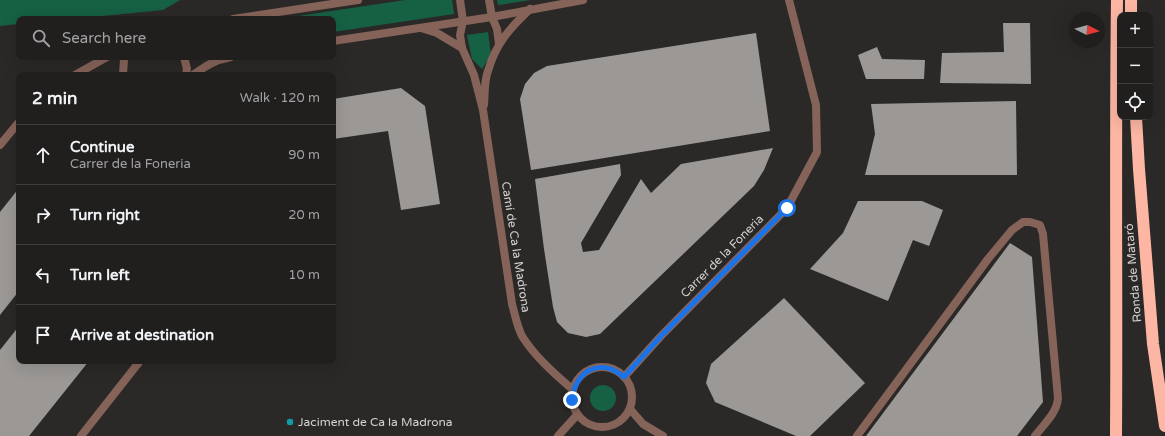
<!DOCTYPE html>
<html lang="en">
<head>
<meta charset="utf-8">
<style>
  :root { --surface:#201f1d; --page:#2d2c2a; --text:#f1f3f6; --muted:#a2a2a4; --line:#3d3d3b }
  body { margin:0; font-family:"Varela Round",sans-serif; background:var(--page); color:var(--text) }
  .controls { position:absolute; right:12px; top:12px; display:grid; overflow:hidden; border-radius:8px; box-shadow:0 4px 16px #0002 }
  .controls button { width:36px; height:36px; display:grid; place-items:center; padding:0; border:0; border-bottom:1px solid var(--line); background:var(--surface); color:var(--text); font:20px sans-serif }
  .compass { position:absolute; left:1069px; top:12px; width:36px; height:36px; border-radius:50%; background:var(--surface); box-shadow:0 4px 16px #0002; rotate:96deg }
  .stop { position:absolute; width:12px; height:12px; margin:-9px; border:3px solid #1a73e8; border-radius:50%; background:#fff }
  .stop.end { background:#1a73e8; border-color:#fff; box-shadow:0 1px 4px #0008 }
  .list { margin:0; padding:0; list-style:none }
  h2 { display:flex; justify-content:space-between; align-items:center; height:52px; margin:0; padding:0 16px; font-size:17px }
  h2 small { font-size:13px; font-weight:400; color:var(--muted) }
  .list li { display:grid; grid-template-columns:26px 1fr auto; gap:12px; align-items:center; box-sizing:border-box; height:60px; padding:0 16px; border-top:1px solid var(--line) }
  .list b { display:block; font-size:15px; white-space:nowrap }
  .list p { margin:0; font-size:13px; white-space:nowrap; color:var(--muted) }
  .list em { font-size:13px; font-style:normal; color:var(--muted) }
  .icon { flex:none; width:22px; height:22px; fill:none; stroke:currentColor; stroke-width:2; stroke-linecap:round; stroke-linejoin:round }
  .map { position:relative; flex:none; width:1165px; height:436px; overflow:hidden }
  .search { position:absolute; background:var(--surface); box-shadow:0 4px 16px #0002; left:16px; top:16px; width:320px; height:44px; display:flex; align-items:center; gap:10px; box-sizing:border-box; padding:0 14px; border-radius:8px; color:var(--muted); font-size:15px }
  .panel { position:absolute; background:var(--surface); box-shadow:0 4px 16px #0002; left:16px; top:72px; width:320px; height:292px; border-radius:8px }
  .map>svg:first-child { display:block }
  .green { fill:#166043 }
  .building { fill:#9b9896 }
  .lines { fill:none; stroke-linecap:round; stroke-linejoin:round }
  .service { stroke:#866359; stroke-width:8 }
  .minor { stroke:#866359; stroke-width:8 }
  .motorway { stroke:#fcb6a3; stroke-width:12 }
  .route { stroke:#1a73e8; stroke-width:5 }
  .culture-dot { fill:#0f9aa8; stroke:#2b2927; stroke-width:1.5 }
  .labels { text-anchor:middle; stroke-width:4; stroke-linejoin:round; paint-order:stroke }
  .street-label { font-size:12px; fill:#d2d1d0; stroke:#2b2927 }
  .poi-label { font-size:12px; fill:#d2d1d0; stroke:#2b2927; text-anchor:start }
</style>
</head>
<body>
<div class="map">
<svg width="1165" height="436" viewBox="0 0 1165 436">
  <rect width="100%" height="100%" fill="#2b2927"/>
  <!-- green -->
  <g class="green">
    <polygon points="0,0 180,0 163,10 72,19 19,19 19,24 0,26"/>
    <polygon points="405,0 452,0 454,14 333,32 333,19 278,19"/>
    <polygon points="497,0 531,0 498,5"/>
    <polygon points="488,32 491,55 482,69 472,59 467,35"/>
    <circle cx="603" cy="398" r="13"/>
  </g>
  <!-- building -->
  <g class="building">
    <polygon points="1003,23 1030,23 1031,84 940,83 942,53 1004,52"/>
    <polygon points="756,33 770,131 531,170 520,99 525,84 534,73 547,66"/>
    <polygon points="877,47 882,59 925,60 924,79 866,79 858,55"/>
    <polygon points="401,88 425,106 440,204 401,210 388,131 333,139 333,99"/>
    <polygon points="1016,101 1017,175 865,175 875,134 871,104"/>
    <polygon points="773,148 764,170 754,186 600,334 586,337 568,333 557,322 553,307 544,249 535,179 620,164 621,175 581,243 583,252 599,250 641,179 651,193 681,164"/>
    <polygon points="19,188 19,291 0,315 0,212"/>
    <polygon points="858,201 922,201 943,210 929,246 913,240 888,301 810,269 843,233"/>
    <polygon points="1010,243 1032,257 1043,402 1017,436 866,436"/>
    <polygon points="784,298 865,383 810,436 796,436 715,402 706,383 711,364"/>
    <polygon points="19,326 19,361 89,361 29,436 0,436 0,350"/>
  </g>
  <g class="lines">
    <!-- service -->
    <path class="service" d="M857,436L988,259L1012,230L1023,222H1030L1040,225L1043,234L1058,398C1057,413 1044,424 1035,436"/>
    <!-- minor -->
    <g class="minor">
      <path d="M460,0L463,21L460,35L462,48L474,75L483,110L512,304C515,315 517,326 522,336C535,357 555,374 573,390"/>
      <polyline points="489,0 492,17 497,29 499,44"/>
      <polyline points="233,19 358,0"/>
      <polyline points="421,28 437,33 462,48"/>
      <polyline points="333,41 492,17 583,0"/>
      <polyline points="184,57 187,69 186,75"/>
      <polyline points="75,75 107,57"/>
      <polyline points="123,75 124,59 125,57"/>
      <path d="M193,75C207,65 215,60 231,57"/>
      <path d="M484,105C485,94 484,81 488,71C496,43 510,28 530,9"/>
      <polyline points="0,145 19,122"/>
      <circle cx="602" cy="397" r="30"/>
      <polyline points="624,377 661,336 787,208 817,152 816,105 789,0"/>
      <polyline points="630,409 643,424 663,436"/>
      <polyline points="81,436 140,361"/>
      <polyline points="558,436 577,415"/>
    </g>
    <!-- motorway -->
    <g class="motorway">
      <polyline points="1131,0 1131,15"/>
      <polyline points="1136,117 1139,169 1153,344 1165,426"/>
      <path d="M1116,436C1117,291 1115,145 1117,0"/>
    </g>
  </g>
  <g class="lines">
    <!-- route -->
    <path class="route" d="M572,400C575,370 601,357 624,377L661,336L787,208"/>
  </g>
  <!-- markers -->
  <circle class="culture-dot" cx="290" cy="422" r="4"/>
  <g class="labels">
    <!-- street labels -->
    <g class="street-label">
      <text transform="translate(516 247) rotate(81)" y="4">Camí de Ca la Madrona</text>
      <text transform="translate(722 256) rotate(-45)" y="4">Carrer de la Foneria</text>
      <text transform="translate(1133 273) rotate(-95)" y="4">Ronda de Mataró</text>
    </g>
    <!-- poi labels -->
    <g class="poi-label">
      <text x="298" y="426">Jaciment de Ca la Madrona</text>
    </g>
  </g>
</svg>
<div class="controls">
<button>+</button>
<button>−</button>
<button><svg class="icon" aria-label="locate" viewBox="0 0 24 24"><circle cx="12" cy="12" r="6"/><path d="M12 2v4M12 18v4M2 12h4M18 12h4"/></svg></button>
</div>
<svg class="compass" viewBox="-18 -18 36 36"><path d="M0-13l5 13h-10z" fill="#e53935"/><path d="M0 13l5-13h-10z" fill="#a2a2a4"/></svg>
<div class="stop" style="left:787px;top:208px"></div>
<div class="stop end" style="left:572px;top:400px"></div>
<div class="search"><svg class="icon" aria-label="search" viewBox="0 0 24 24"><circle cx="10" cy="10" r="6"/><path d="M15 15l6 6"/></svg>Search here</div>
<section class="panel">
<h2>2 min<small>Walk · 120 m</small></h2>
<ul class="list">
<li><svg class="icon" aria-label="ahead" viewBox="0 0 24 24"><path d="M12 20V5M6 11l6-6 6 6"/></svg><div><b>Continue</b><p>Carrer de la Foneria</p></div><em>90 m</em></li>
<li><svg class="icon" aria-label="right" viewBox="0 0 24 24"><path d="M7 20v-9h11M14 6l5 5-5 5"/></svg><div><b>Turn right</b></div><em>20 m</em></li>
<li><svg class="icon" aria-label="left" viewBox="0 0 24 24"><path d="M17 20v-9H6M10 6l-5 5 5 5"/></svg><div><b>Turn left</b></div><em>10 m</em></li>
<li><svg class="icon" aria-label="arrive" viewBox="0 0 24 24"><path d="M6 21V4h12l-3 4 3 4H6"/></svg><div><b>Arrive at destination</b></div></li>
</ul>
</section>
</div>
</body>
</html>
